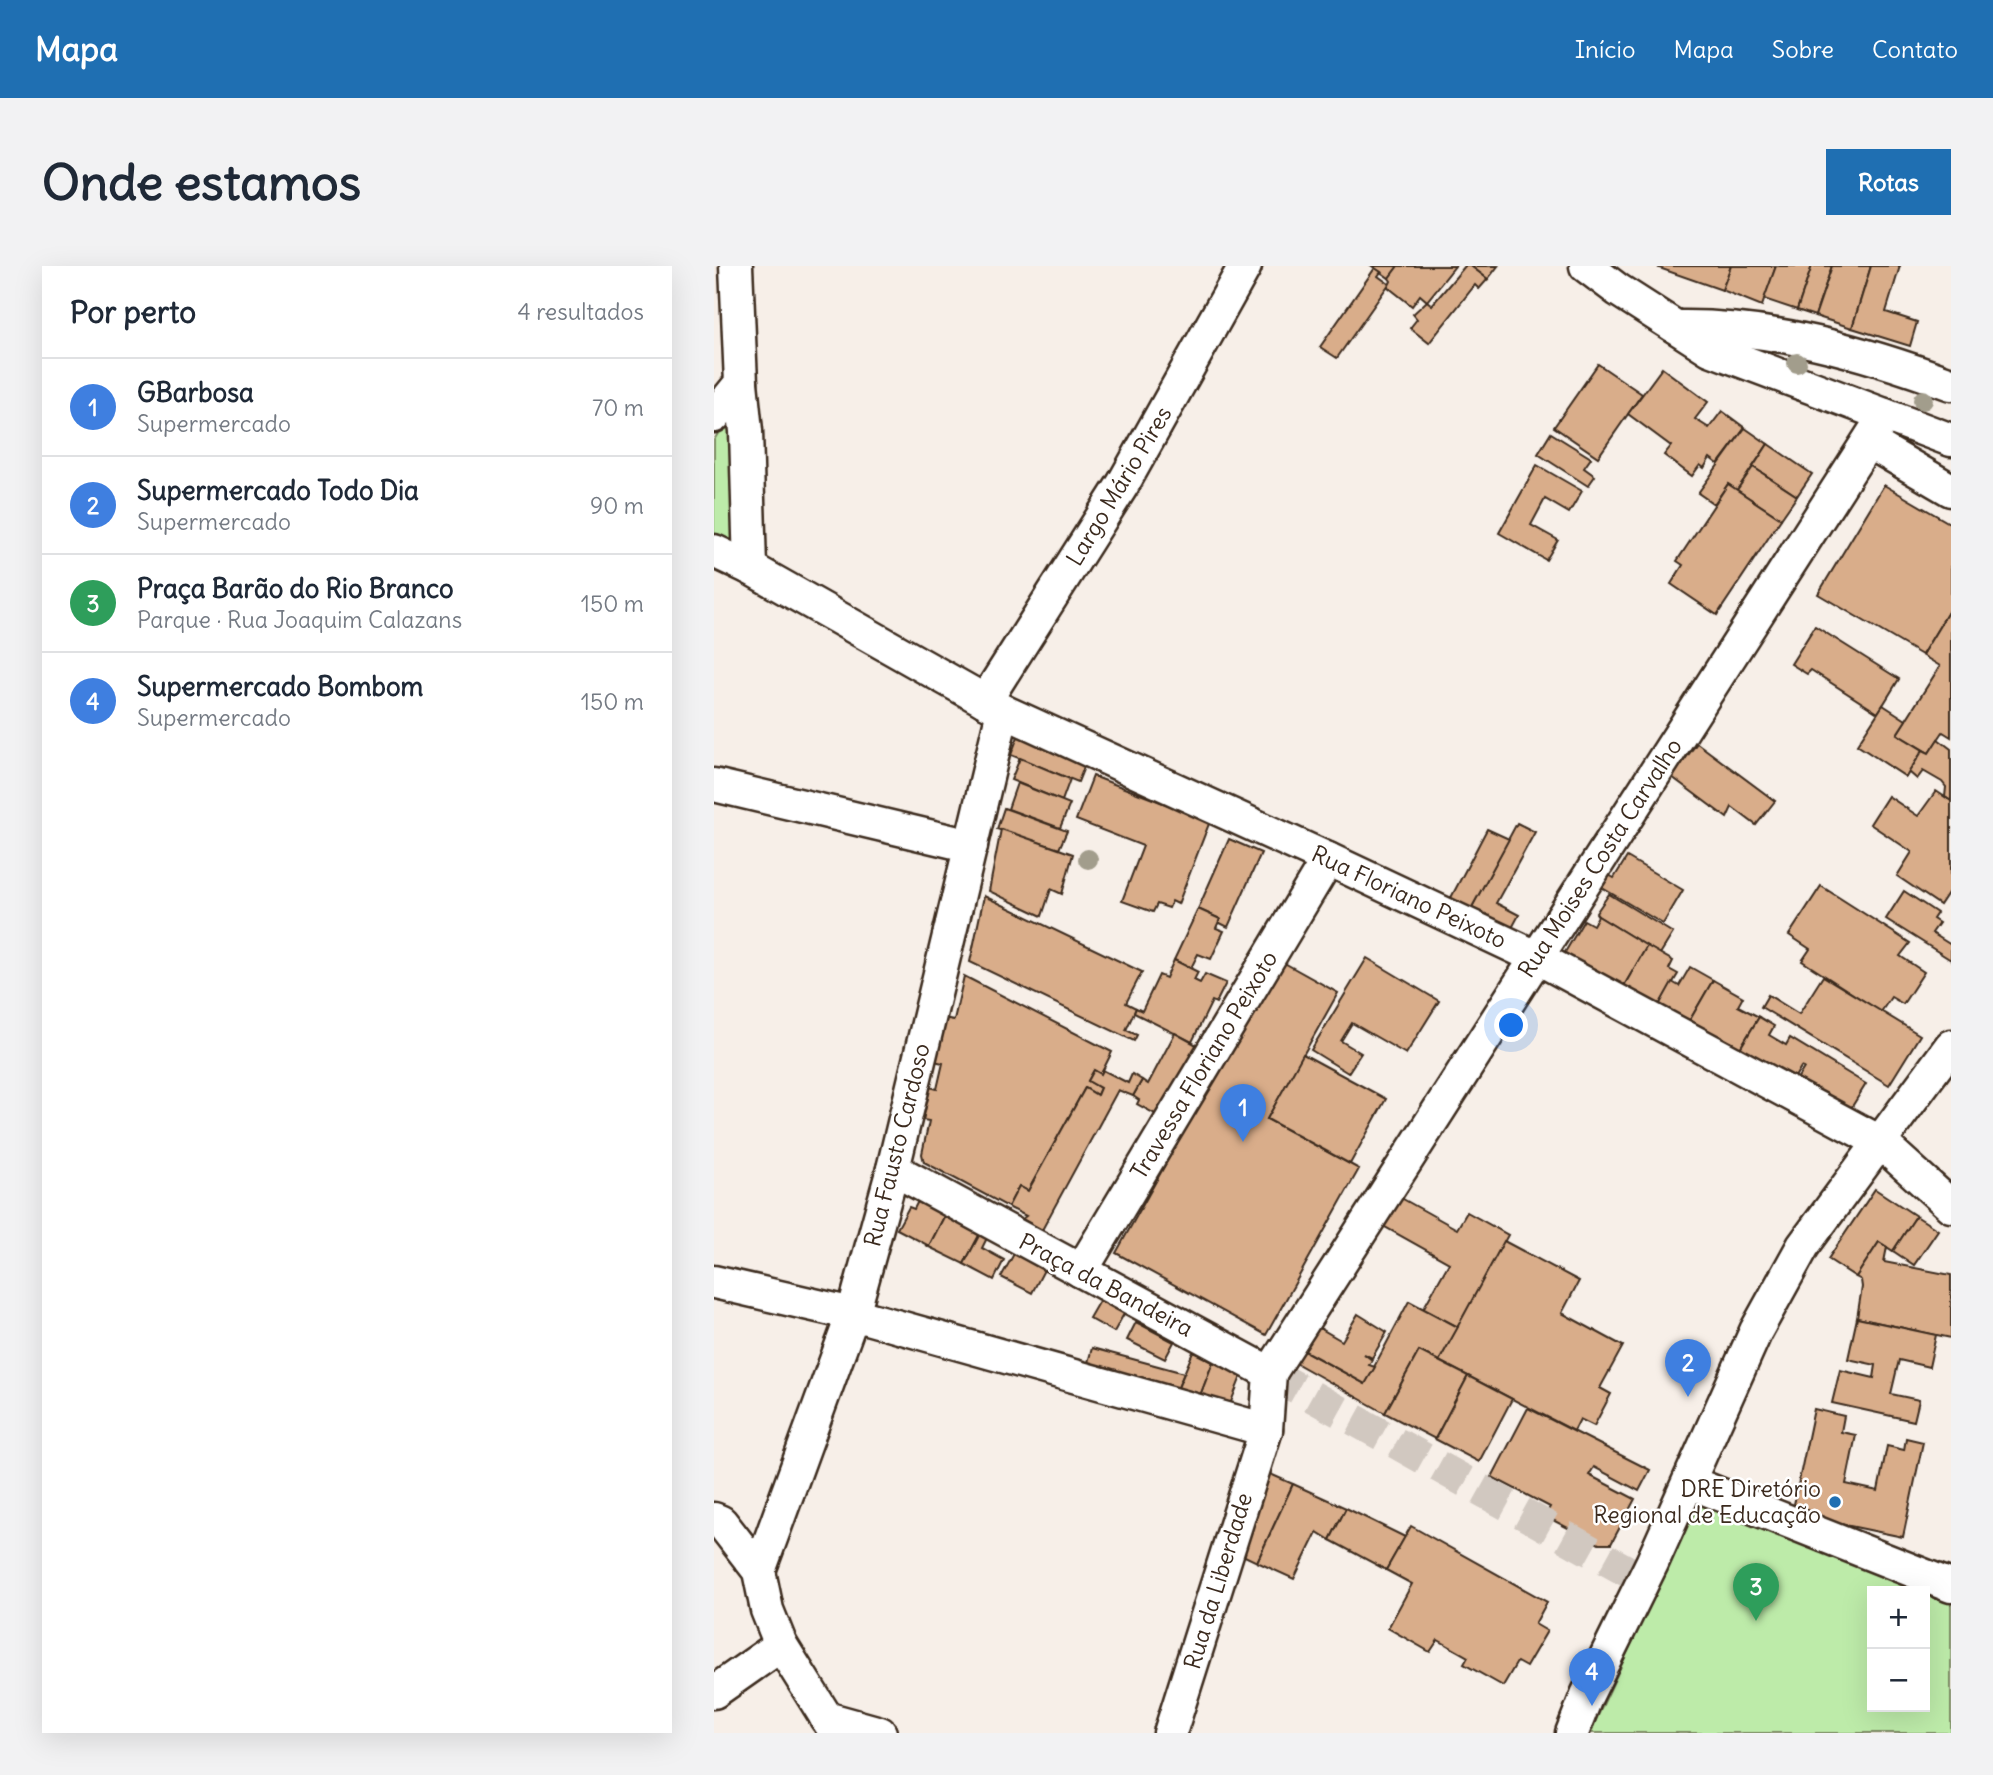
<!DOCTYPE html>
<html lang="pt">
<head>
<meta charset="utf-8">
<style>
  :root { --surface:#fff; --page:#f2f2f3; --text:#1f2937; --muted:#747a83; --line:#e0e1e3; --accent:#1f6fb2 }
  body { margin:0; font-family:Delius,sans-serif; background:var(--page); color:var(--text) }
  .controls { position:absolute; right:21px; bottom:21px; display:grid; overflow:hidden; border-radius:0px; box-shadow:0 7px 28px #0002 }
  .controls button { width:63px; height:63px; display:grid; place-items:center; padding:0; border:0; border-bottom:2px solid var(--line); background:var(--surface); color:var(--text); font:35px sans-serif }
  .you { position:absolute; left:798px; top:760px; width:24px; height:24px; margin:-18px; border:5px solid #fff; border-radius:50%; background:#1a73e8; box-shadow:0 0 0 10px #1a73e833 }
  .badge { display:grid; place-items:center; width:46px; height:46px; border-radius:50%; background:var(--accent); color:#fff; font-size:23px; font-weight:700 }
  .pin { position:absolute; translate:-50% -58px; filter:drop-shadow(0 2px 4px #0008) }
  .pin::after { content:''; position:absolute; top:37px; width:24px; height:21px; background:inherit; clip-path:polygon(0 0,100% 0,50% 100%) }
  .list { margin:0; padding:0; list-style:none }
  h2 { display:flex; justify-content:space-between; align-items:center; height:91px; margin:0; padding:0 28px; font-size:30px }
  h2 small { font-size:23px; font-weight:400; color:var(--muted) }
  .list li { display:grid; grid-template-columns:46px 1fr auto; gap:21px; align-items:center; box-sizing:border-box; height:98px; padding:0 28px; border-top:2px solid var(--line) }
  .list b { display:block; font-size:26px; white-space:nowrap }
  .list p { margin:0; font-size:23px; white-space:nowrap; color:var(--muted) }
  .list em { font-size:23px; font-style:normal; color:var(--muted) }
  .map { position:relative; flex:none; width:1237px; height:1467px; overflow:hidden; border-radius:0px }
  header { display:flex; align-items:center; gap:42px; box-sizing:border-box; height:98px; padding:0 35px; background:var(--accent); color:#fff }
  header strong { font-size:33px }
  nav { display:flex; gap:38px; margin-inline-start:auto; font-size:24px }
  .intro { display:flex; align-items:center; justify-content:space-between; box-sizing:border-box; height:168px; padding:0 42px }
  h1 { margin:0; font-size:49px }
  .button { padding:18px 32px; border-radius:0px; background:var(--accent); color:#fff; font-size:24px; font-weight:700 }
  main { display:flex; gap:42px; padding:0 42px }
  aside { flex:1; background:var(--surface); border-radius:0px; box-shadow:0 7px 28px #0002 }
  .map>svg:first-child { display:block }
  .green { fill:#bdeba9; stroke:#7c8a64; stroke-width:2 }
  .building { fill:#d9ad8a; stroke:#3b2a1e; stroke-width:2 }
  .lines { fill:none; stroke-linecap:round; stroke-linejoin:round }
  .minor-tunnel { stroke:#d1c8c0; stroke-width:32; stroke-dasharray:32 16; stroke-linecap:butt }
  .minor-casing { stroke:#3b2a1e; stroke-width:37 }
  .minor { stroke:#fff; stroke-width:32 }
  .tree { fill:#a29d8c }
  .poi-dot { fill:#1f6fb2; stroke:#fff; stroke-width:2.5 }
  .labels { text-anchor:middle; stroke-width:5; stroke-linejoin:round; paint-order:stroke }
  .street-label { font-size:23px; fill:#3b2a1e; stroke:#fff }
  .poi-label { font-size:23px; fill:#3b2a1e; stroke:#fff; text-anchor:end }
</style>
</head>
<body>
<header>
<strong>Mapa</strong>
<nav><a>Início</a><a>Mapa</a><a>Sobre</a><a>Contato</a></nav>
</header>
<div class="intro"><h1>Onde estamos</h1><a class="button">Rotas</a></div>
<main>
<aside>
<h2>Por perto<small>4 resultados</small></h2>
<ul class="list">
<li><span class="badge" style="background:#3f7fe0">1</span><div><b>GBarbosa</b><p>Supermercado</p></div><em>70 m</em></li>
<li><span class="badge" style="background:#3f7fe0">2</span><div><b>Supermercado Todo Dia</b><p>Supermercado</p></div><em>90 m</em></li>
<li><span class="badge" style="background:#2e9e5b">3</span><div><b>Praça Barão do Rio Branco</b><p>Parque · Rua Joaquim Calazans</p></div><em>150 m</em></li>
<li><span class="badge" style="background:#3f7fe0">4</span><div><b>Supermercado Bombom</b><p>Supermercado</p></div><em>150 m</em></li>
</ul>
</aside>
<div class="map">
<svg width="1237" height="1467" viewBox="0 0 1237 1467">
  <rect width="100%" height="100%" fill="#f7efe8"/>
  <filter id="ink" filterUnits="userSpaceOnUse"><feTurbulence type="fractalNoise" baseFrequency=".0143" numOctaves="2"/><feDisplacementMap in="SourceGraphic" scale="14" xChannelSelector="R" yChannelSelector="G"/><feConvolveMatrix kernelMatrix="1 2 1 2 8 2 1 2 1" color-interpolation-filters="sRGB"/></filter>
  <g filter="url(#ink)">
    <!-- green -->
    <g class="green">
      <polygon points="16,148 21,285 0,276 0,174"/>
      <polygon points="983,1235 1203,1325 1158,1325 1158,1441 1211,1441 1211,1328 1237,1337 1237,1467 876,1467"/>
    </g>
    <!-- building -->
    <g class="building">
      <polygon points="658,0 684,0 675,12"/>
      <polygon points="684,0 741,0 713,35 706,29 698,40 674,21 677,15 675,12"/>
      <polygon points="751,0 757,0 774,13 765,23 761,19 715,77 696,62 703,53 699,48 713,35 718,39"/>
      <polygon points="757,0 784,0 774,13"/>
      <polygon points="946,0 1017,0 1008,24 945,2"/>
      <polygon points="1017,0 1062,0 1048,40 1008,24"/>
      <polygon points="1062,0 1098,0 1083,44 1050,33"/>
      <polygon points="1098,0 1118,0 1101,50 1083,44"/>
      <polygon points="1118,0 1157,0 1138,62 1101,50"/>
      <polygon points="1157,0 1186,0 1172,46 1203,56 1196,80 1138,62"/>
      <polygon points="661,2 667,6 664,10 675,18 623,92 606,81"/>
      <polygon points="884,98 928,128 884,191 840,161"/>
      <polygon points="948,102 994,136 981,153 995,162 1008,145 1031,162 1004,198 996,192 990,202 986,199 978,210 950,189 957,180 914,148"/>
      <polygon points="1031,162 1054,178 1023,224 1014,218 1000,238 984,227"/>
      <polygon points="837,167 877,192 870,202 881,210 874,220 824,188"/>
      <polygon points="1054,178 1098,208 1083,230 1039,201"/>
      <polygon points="823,199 868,225 855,247 831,233 817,259 844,274 832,294 785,267"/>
      <polygon points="1039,201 1083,230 1067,253 1023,224"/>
      <polygon points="1014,218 1067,253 1003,349 957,318 969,299 963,295"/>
      <polygon points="1170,219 1237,258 1237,341 1208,389 1104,328"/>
      <polygon points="1237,341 1237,471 1229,466 1215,487 1183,468 1226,400 1208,389"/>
      <polygon points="1101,360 1185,413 1164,447 1097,404 1093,408 1077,398"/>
      <polygon points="1169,439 1192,454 1183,468 1209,484 1192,511 1143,479"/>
      <polygon points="305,468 372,496 364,516 297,489"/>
      <polygon points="1224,473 1237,483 1237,535 1231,531 1232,521 1228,516 1209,505 1203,513 1195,506 1209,484 1215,487"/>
      <polygon points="983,477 1061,535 1042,559 1018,541 1013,552 958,511"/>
      <polygon points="306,492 356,513 348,535 297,514"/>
      <polygon points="379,510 496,555 464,638 458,635 455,642 443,638 439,646 408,635 429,580 362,554"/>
      <polygon points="303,517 356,538 346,562 294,543"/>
      <polygon points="1222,525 1237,535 1237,629 1234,627 1226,639 1183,610 1198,586 1156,558 1174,530 1204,550"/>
      <polygon points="290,542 353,565 345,583 283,563"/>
      <polygon points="803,557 821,566 782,637 805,649 791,675 751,654"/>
      <polygon points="287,563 359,588 348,628 337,623 328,650 275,625"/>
      <polygon points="773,563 795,573 751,654 730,645"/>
      <polygon points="515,573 547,587 514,661 504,656 506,653 484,643"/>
      <polygon points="913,591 969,624 949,658 885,620 893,608 900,612"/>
      <polygon points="1107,620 1196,677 1186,690 1210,706 1189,738 1177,731 1167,746 1088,695 1096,683 1075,669"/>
      <polygon points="1190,625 1223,647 1219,653 1225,657 1218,667 1237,679 1237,694 1172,653"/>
      <polygon points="895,628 959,667 946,688 884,650 882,647"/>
      <polygon points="270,630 428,706 412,737 422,742 412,764 423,769 420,775 256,696"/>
      <polygon points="484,643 506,653 502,662 510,665 497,693 484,688 477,702 460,694"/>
      <polygon points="884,650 933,680 907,725 847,693 870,654 879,659"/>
      <polygon points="933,680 959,695 955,703 964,708 943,743 907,725"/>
      <polygon points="653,692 725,735 692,788 638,757 627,775 647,787 634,807 597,784"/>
      <polygon points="460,694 484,706 480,714 486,717 491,708 512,717 502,737 498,735 478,776 420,747 422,742 428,745 445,709 452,712"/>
      <polygon points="565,694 624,727 553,853 645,903 552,1069 402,987"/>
      <polygon points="976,701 999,714 973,759 943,743 958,716 965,720"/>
      <polygon points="250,710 398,786 387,808 380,804 374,815 386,822 383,829 371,822 314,925 305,920 294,941 210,896 208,888 215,855 209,854 216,821 223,823 229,797 220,795 229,752 240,754"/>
      <polygon points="1109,710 1206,769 1175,819 1047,741 1054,729 1085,748"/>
      <polygon points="999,714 1029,731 1024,740 1045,751 1022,789 973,759"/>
      <polygon points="1045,751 1060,760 1055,769 1072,779 1076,772 1152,818 1134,847 1078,821 1090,802 1087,801 1075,821 1022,789"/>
      <polygon points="461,767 490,783 449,862 437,855 441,848 423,838 425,834 419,830 428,814 434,818"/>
      <polygon points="589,788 672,833 636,898 553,853"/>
      <polygon points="380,804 387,808 389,804 414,817 418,808 428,814 419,830 404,824 328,964 308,953 312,950 294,941 305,920 314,925 371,822 383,829 386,822 374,815"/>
      <polygon points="1161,923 1202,950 1179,985 1165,976 1142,1011 1114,993"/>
      <polygon points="680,928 743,963 753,946 794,969 744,1061 709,1043 735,997 664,957"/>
      <polygon points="206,931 233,945 215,980 183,963 195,941 200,943"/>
      <polygon points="233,945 268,964 250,998 211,979 215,980"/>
      <polygon points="1202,950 1224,964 1200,999 1179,985"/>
      <polygon points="268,964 275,968 268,982 290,994 280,1014 250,998"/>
      <polygon points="790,975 865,1015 848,1047 909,1080 886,1122 897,1128 880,1160 866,1153 860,1165 725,1095"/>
      <polygon points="1165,976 1173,981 1170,996 1237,1009 1237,1072 1143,1052 1148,1021 1147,1014 1142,1011"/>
      <polygon points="301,986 331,1002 318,1027 287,1011"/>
      <polygon points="386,1033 411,1046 400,1066 375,1052"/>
      <polygon points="695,1035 744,1061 725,1095 705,1085 671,1147 580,1096 589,1084 651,1118"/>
      <polygon points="644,1048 673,1066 658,1092 650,1088 658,1094 655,1099 661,1101 651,1118 589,1084 602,1060 628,1075"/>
      <polygon points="1143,1052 1222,1069 1215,1101 1185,1094 1177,1128 1205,1134 1200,1155 1118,1137 1126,1104 1160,1112 1162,1099 1134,1093"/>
      <polygon points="422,1056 460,1076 451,1093 413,1074"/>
      <polygon points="378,1082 470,1107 463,1124 373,1100"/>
      <polygon points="705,1085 754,1110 721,1173 671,1147"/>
      <polygon points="479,1086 499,1096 486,1130 463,1124"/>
      <polygon points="499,1096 528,1108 515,1141 486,1130"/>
      <polygon points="754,1110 798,1133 765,1196 721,1173"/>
      <polygon points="814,1142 936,1204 925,1225 880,1201 875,1209 921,1233 897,1278 885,1278 831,1250 836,1241 778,1211"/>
      <polygon points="1100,1143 1130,1150 1127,1166 1142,1169 1132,1218 1164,1225 1173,1180 1190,1184 1192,1172 1209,1176 1189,1271 1078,1248"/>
      <polygon points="554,1207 579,1218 543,1296 518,1284"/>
      <polygon points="579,1218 632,1242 616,1274 603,1266 580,1313 543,1296"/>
      <polygon points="632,1242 691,1271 672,1304 616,1274"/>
      <polygon points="697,1260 833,1336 821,1358 833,1365 812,1401 803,1396 789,1420 750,1398 754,1391 724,1374 716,1386 674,1362 698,1318 672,1304"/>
    </g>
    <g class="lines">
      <!-- minor-tunnel -->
      <polyline class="minor-tunnel" points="556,1107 929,1314"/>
      <!-- minor casing -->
      <g class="minor-casing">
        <g id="minor">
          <polyline points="872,0 904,24 996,83 1237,174"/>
          <path d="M962,61C1056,59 1150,86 1237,118"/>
          <polyline points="27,117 32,165 36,302"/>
          <polyline points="0,150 27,117 22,0"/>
          <polyline points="1155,176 1237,224"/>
          <polyline points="0,285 36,302 289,445 614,593 822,691 1166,876 1237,940"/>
          <polyline points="271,435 409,218 531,0"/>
          <polyline points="0,519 257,580"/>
          <polyline points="179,903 556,1107 552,1164 456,1467"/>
          <polyline points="367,1005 614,593"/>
          <polyline points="0,1016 139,1048 552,1164"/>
          <polyline points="556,1107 1171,149"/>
          <polyline points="975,1216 1237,1320"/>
          <polyline points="0,1253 7,1256 45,1305 53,1344 67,1379 122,1467"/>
          <polyline points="45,1305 139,1048 179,903 289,445"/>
          <polyline points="0,1426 67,1379"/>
          <polyline points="112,1452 166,1467"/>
          <polyline points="858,1467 873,1429 938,1297 1042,1065 1089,980 1237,780"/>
        </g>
      </g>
      <!-- minor -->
      <use href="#minor" class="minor"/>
    </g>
    <!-- trees -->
    <g class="tree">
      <circle cx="1083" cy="97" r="10"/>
      <circle cx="1209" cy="134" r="10"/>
      <circle cx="374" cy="593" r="10"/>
    </g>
  </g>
  <!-- markers -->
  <circle class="poi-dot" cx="1121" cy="1236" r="7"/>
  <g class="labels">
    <!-- street labels -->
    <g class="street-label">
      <text transform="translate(405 220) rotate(-59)" y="8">Largo Mário Pires</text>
      <text transform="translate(886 592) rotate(-57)" y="8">Rua Moises Costa Carvalho</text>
      <text transform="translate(695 631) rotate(25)" y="8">Rua Floriano Peixoto</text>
      <text transform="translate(490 799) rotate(-59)" y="8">Travessa Floriano Peixoto</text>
      <text transform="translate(183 879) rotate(-76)" y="8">Rua Fausto Cardoso</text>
      <text transform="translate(392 1019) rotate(28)" y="8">Praça da Bandeira</text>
      <text transform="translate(504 1315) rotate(-73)" y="8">Rua da Liberdade</text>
    </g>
    <!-- poi labels -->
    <g class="poi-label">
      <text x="1107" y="1231">DRE Diretório<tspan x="1107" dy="26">Regional de Educação</tspan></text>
    </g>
  </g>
</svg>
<div class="controls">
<button>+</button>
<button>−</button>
</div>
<div class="you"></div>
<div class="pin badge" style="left:529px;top:876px;background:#3f7fe0">1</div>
<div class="pin badge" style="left:974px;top:1131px;background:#3f7fe0">2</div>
<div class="pin badge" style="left:1042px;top:1355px;background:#2e9e5b">3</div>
<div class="pin badge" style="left:878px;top:1440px;background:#3f7fe0">4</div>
</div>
</main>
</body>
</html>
